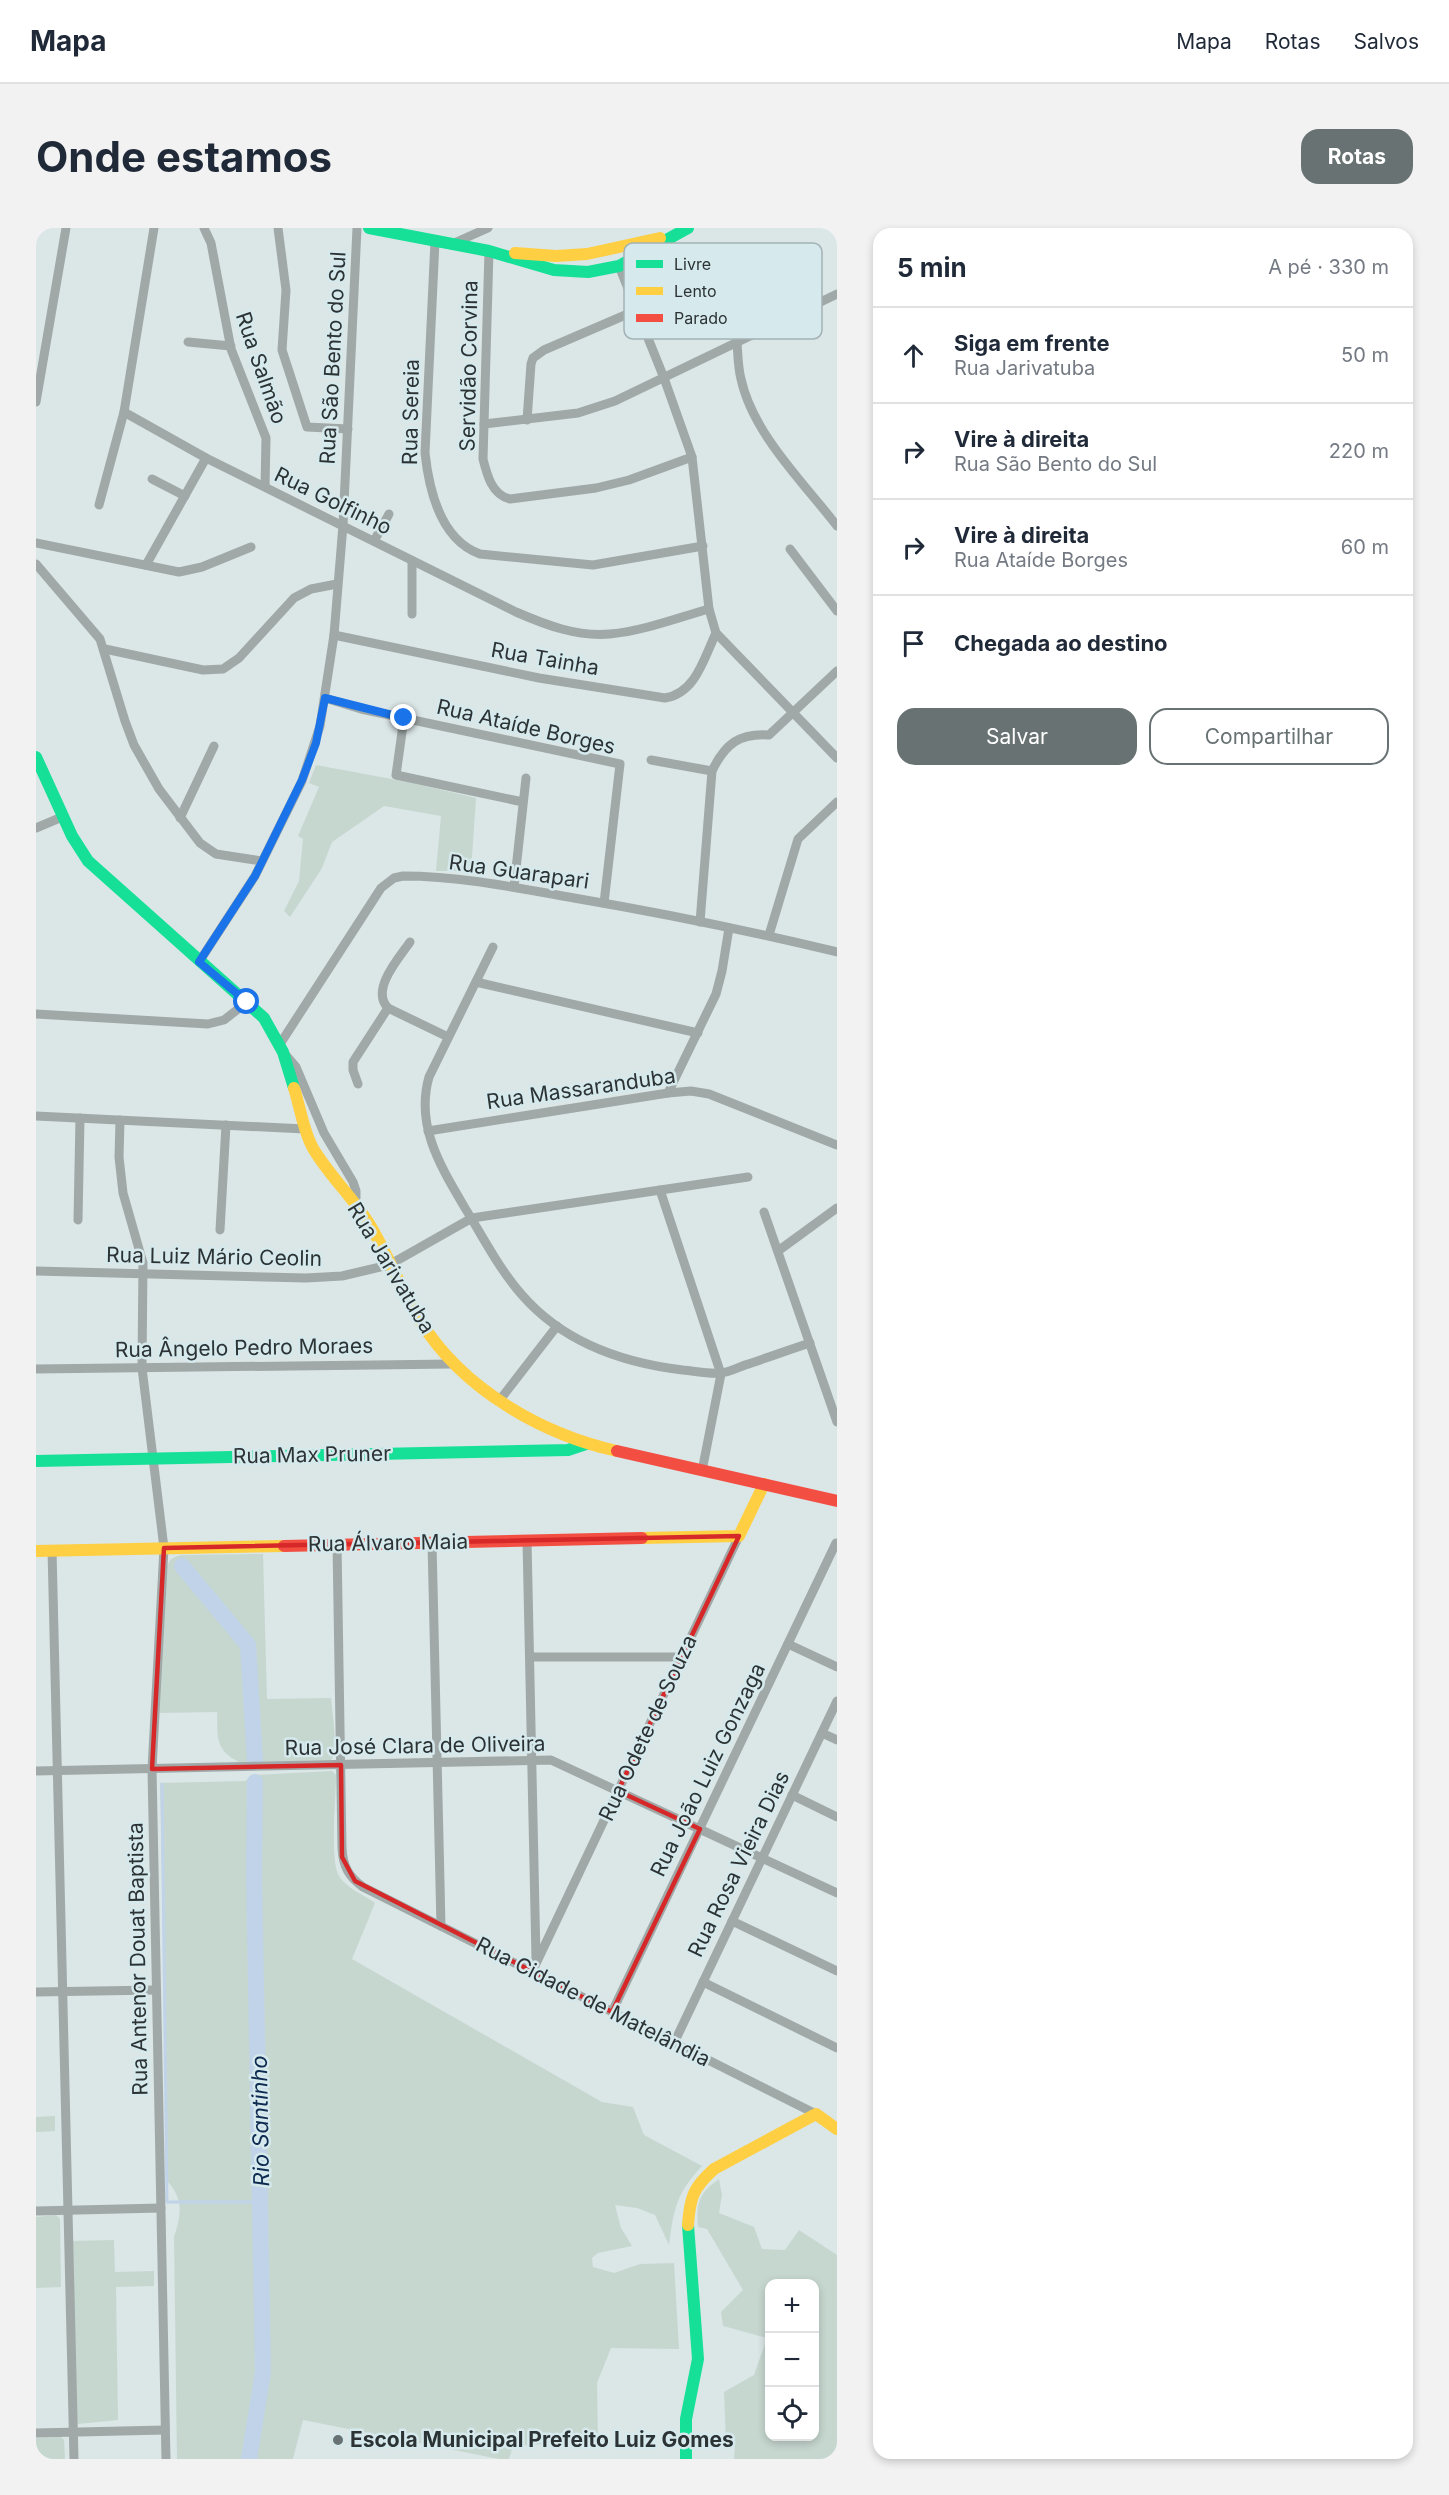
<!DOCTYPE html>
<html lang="pt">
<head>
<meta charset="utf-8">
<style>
  :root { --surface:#fff; --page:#f2f2f3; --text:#1f2937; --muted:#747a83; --line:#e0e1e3; --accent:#697273 }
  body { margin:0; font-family:Inter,sans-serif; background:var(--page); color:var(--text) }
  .controls { position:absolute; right:18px; bottom:18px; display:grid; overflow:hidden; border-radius:12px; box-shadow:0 3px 9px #0003 }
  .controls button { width:54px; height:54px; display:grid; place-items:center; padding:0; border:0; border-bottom:2px solid var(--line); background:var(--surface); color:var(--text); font:30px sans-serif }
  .stop { position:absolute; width:18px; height:18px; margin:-14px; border:4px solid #1a73e8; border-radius:50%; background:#fff }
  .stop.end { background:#1a73e8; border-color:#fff; box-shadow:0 2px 6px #0008 }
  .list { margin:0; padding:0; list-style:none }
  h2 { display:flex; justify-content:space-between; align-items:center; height:78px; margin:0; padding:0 24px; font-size:26px }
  h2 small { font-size:20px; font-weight:400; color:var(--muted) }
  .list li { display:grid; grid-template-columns:39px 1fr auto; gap:18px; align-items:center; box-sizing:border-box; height:96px; padding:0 24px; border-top:2px solid var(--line) }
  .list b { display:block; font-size:22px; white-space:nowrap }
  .list p { margin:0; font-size:20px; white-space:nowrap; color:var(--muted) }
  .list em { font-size:20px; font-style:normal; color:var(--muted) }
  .actions { display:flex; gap:12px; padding:18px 24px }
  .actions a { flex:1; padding:14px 0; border:2px solid var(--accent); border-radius:18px; text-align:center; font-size:21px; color:var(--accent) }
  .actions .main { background:var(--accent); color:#fff }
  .icon { flex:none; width:33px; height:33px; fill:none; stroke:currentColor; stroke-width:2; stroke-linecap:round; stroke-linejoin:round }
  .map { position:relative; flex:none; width:801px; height:2231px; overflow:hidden; border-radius:18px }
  header { display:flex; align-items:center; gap:36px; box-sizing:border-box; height:84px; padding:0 30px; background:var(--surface); border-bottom:2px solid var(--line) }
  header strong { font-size:28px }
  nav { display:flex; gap:33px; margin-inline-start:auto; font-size:21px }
  .intro { display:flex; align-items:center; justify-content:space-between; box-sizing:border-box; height:144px; padding:0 36px }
  h1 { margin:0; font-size:42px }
  .button { padding:15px 27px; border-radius:18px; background:var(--accent); color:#fff; font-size:21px; font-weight:700 }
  main { display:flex; gap:36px; padding:0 36px }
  aside { flex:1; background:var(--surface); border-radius:18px; box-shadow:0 3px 9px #0003 }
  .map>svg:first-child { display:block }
  .green { fill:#c6d7d0; fill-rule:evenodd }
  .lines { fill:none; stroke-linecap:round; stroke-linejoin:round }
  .stream { stroke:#c0d3e8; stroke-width:3 }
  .river { stroke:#c0d3e8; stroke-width:16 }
  .street { stroke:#a0a9a8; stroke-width:9 }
  .fast { stroke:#16e098; stroke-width:12 }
  .slow { stroke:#ffcf43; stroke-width:12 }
  .jam { stroke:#f24e42; stroke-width:12 }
  .route { stroke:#1a73e8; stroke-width:8 }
  .marked { fill:none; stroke:#d62828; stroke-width:4.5; stroke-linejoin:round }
  .poi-dot { fill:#697273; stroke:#d6e9ec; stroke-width:2 }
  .labels { text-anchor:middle; stroke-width:5; stroke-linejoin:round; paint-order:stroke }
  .street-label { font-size:21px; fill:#2c3335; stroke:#d6e9ec }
  .poi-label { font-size:21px; font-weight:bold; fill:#2c3335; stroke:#d6e9ec; text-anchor:start }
  .water-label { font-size:22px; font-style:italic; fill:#0e2b52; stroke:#d6e9ec }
  .key { fill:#d6e9ec; stroke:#a3b2b5; stroke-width:1.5 }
  .key-label { font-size:16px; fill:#2c3335 }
</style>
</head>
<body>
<header>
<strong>Mapa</strong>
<nav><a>Mapa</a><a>Rotas</a><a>Salvos</a></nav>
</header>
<div class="intro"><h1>Onde estamos</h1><a class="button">Rotas</a></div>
<main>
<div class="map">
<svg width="801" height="2231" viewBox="0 0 801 2231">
  <rect width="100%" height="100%" fill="#dbe6e7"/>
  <!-- green -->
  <g class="green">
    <polygon points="280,537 377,555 440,570 435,643 400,643 405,588 348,578 296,614 286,640 254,689 248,683 263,653 267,611 262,608 283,559 273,555"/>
    <path d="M227,1326L231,1471L295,1470C296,1484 303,1522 295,1532L203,1534C178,1521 182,1509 181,1484L124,1485C125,1461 124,1349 133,1334C135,1330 141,1328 145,1327Z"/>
    <path d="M296,1543L300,1547C300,1568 294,1629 302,1646C309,1660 327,1666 339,1675L316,1731L566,1874L597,1879L608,1907L666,1938C640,1966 638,1980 633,2017L619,1987L601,1980L579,1977L585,2000L596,2018L562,2025L556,2030L557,2039L578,2045L604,2036L638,2035L643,2121L575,2120L561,2155L562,2213L477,2218L473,2231H463L267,2192L257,2231H141L138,2009C145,1988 148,1972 132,1954L124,1555L209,1553L219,1547Z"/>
    <polygon points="19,1888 19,1903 0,1904 0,1889"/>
    <path d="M683,1951L686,1967L683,1985L718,1999L726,2021L749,2022L763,2002L801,2027V2231H698L699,2216L690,2214L688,2164L718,2147L731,2110L687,2098L685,2084L707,2062L671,2001L662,1999C660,1975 663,1965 683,1951ZM734,2056H778V2208H734Z"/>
    <polygon points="20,1987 24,1991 25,2059 0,2060 0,1989"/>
    <polygon points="78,2012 79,2044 118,2043 118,2058 80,2059 82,2192 42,2196 40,2194 37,2013"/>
    <polygon points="25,2209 28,2212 29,2231 0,2231 0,2210"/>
  </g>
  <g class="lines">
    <!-- stream -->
    <polyline class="stream" points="126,1556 131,1974 225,1974"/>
    <!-- river -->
    <g class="river">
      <polyline points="146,1338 212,1417 219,1533"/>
      <polyline points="213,2231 227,2144 218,1646 219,1554"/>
    </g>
    <!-- street -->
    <g class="street">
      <path d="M118,0L88,184L170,230L480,384C510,397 541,409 574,406C607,403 641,390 673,381"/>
      <polyline points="168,0 175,15 195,121 230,210 229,259"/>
      <polyline points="242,0 250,62 246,122 271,199 312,201"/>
      <path d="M399,13L389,225C393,262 405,312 444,326L557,337L667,318"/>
      <polyline points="416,16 452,0"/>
      <path d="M453,23L447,231C451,247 456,267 474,271L560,260L593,252L656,229"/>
      <polyline points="583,38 628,150 656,229 673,381 680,405 801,530"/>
      <polyline points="152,114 195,118"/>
      <path d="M701,115C702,127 702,140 705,151C717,206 768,255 801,298"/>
      <polyline points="0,174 30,0"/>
      <polyline points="491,192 495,136 497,130 508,122 601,82"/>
      <polyline points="448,196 542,185 579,173 801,66"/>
      <polyline points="116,251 149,268"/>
      <polyline points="63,277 88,184"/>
      <polyline points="338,313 353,286"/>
      <polyline points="0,315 143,344 166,339 215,319"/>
      <polyline points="754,321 801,383"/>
      <polyline points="0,336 64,411 89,493 98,517 123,561 164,615 180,626 226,633"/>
      <polyline points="110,337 170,230"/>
      <polyline points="376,386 376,333"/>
      <path d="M298,407L503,450L629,470C660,465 668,430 680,405"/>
      <polyline points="69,421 167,442 187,441 203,430 258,370 275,361 301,356"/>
      <polyline points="289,470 325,481 584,536 568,675"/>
      <polyline points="368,490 360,547 487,574"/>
      <polyline points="615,532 676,543"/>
      <polyline points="144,590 178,518"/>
      <polyline points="0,600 26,589"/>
      <polyline points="478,659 490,550"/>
      <path d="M664,694L676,543C689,516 703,505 733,507L801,443"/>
      <polyline points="733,707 762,611 801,574"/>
      <path d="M374,714C363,730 334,762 352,780L412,809"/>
      <path d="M457,719L393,849C379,898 405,939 429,980C447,1009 463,1041 486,1067C527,1114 587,1135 647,1142C659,1143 672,1146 683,1145C692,1145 701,1140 709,1137C731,1130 752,1122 774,1115"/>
      <polyline points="163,734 219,648 266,553 284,498 298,407 307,297 321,0"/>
      <polyline points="440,754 662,805"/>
      <polyline points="0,786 172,796 188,792 211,774"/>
      <path d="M244,816L345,660L358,650L367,648C424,648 482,660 538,670C626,685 714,703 801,724"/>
      <polyline points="248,825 260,839 288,905 317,954 320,963 320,976"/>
      <polyline points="322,856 317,842 317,834 352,780"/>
      <polyline points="632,865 680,766 686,743 693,700"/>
      <polyline points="0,888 269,901"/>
      <polyline points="84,892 83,929 87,965 107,1035 106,1140 128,1320 116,1541 130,2231"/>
      <polyline points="392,903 632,865 655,863 673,866 801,917"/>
      <polyline points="624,962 685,1146 666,1243"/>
      <polyline points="728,984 801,1194"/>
      <polyline points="42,992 44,890"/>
      <polyline points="184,1002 190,897"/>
      <polyline points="742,1023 801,980"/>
      <polyline points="0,1043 270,1050 306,1048 353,1037 436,990 712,949"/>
      <polyline points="0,1141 417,1136"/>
      <polyline points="463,1173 521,1098"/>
      <polyline points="491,1313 500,1730"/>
      <polyline points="396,1315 405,1698"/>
      <path d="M301,1317L306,1620C307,1638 312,1648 327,1659L780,1886"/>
      <polyline points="16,1322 38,2231"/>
      <polyline points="752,1416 801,1439"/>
      <polyline points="494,1429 646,1429"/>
      <polyline points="786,1505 801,1512"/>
      <polyline points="0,1543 515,1532 801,1665"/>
      <polyline points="756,1567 801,1589"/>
      <polyline points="696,1693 801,1743"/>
      <polyline points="496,1744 703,1308"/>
      <polyline points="667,1754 801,1820"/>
      <polyline points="0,1764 120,1762"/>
      <polyline points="576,1784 800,1315"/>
      <polyline points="638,1815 801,1473"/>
      <polyline points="0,1983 125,1980"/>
      <polyline points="0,2205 129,2202"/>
    </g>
    <!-- fast -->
    <g class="fast">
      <polyline points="333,0 453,23 518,42 552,44 583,38 652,0"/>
      <polyline points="0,529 36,608 52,633 228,790 247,824 258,860"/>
      <polyline points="0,1233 532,1222 550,1216"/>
      <polyline points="650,2231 650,2191 662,2131 652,1997"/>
    </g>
    <!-- slow -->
    <g class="slow">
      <polyline points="479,25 520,28 551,26 624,10"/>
      <path d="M258,860C264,879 269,910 280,925C295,949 317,970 332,994C352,1026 365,1062 385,1094C427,1161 505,1206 581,1223"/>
      <polyline points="606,1310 703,1308 728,1256"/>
      <polyline points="0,1323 248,1318"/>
      <path d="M652,1997C654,1969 657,1960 678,1941L780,1886L801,1901"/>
    </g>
    <!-- jam -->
    <g class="jam">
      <polyline points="581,1223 801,1273"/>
      <polyline points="248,1318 606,1310"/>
    </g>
  </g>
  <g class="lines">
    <!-- route -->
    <polyline class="route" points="211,774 163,734 219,648 266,552 280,515 289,470 368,490"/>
  </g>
  <!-- marked area -->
  <path class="marked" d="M703,1308L582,1563L664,1601L576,1784L319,1653L306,1629L305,1537L116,1541L128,1320Z"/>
  <!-- markers -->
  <circle class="poi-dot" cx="302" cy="2212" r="6"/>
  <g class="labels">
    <!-- street labels -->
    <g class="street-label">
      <text transform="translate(297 130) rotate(-87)" y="7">Rua São Bento do Sul</text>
      <text transform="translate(433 138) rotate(-89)" y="7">Servidão Corvina</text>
      <text transform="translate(225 140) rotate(71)" y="7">Rua Salmão</text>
      <text transform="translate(375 184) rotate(-89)" y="7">Rua Sereia</text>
      <text transform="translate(297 273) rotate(26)" y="7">Rua Golfinho</text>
      <text transform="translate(509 431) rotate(10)" y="7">Rua Tainha</text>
      <text transform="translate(490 499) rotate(13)" y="7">Rua Ataíde Borges</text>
      <text transform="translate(483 644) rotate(8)" y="7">Rua Guarapari</text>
      <text transform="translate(545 861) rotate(-8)" y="7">Rua Massaranduba</text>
      <text transform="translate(178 1029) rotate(1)" y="7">Rua Luiz Mário Ceolin</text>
      <text transform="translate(355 1040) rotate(59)" y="7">Rua Jarivatuba</text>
      <text transform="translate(208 1120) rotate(-1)" y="7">Rua Ângelo Pedro Moraes</text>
      <text transform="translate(276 1227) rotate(-1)" y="7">Rua Max Pruner</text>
      <text transform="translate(352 1315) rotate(-1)" y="7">Rua Álvaro Maia</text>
      <text transform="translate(612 1500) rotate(-65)" y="7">Rua Odete de Souza</text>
      <text transform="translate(379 1518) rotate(-1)" y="7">Rua José Clara de Oliveira</text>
      <text transform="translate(672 1542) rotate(-64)" y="7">Rua João Luiz Gonzaga</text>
      <text transform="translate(703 1636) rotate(-64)" y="7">Rua Rosa Vieira Dias</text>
      <text transform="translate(102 1731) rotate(-91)" y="7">Rua Antenor Douat Baptista</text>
      <text transform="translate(557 1774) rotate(27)" y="7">Rua Cidade de Matelândia</text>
    </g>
    <!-- poi labels -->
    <g class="poi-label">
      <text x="314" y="2219">Escola Municipal Prefeito Luiz Gomes</text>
    </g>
    <!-- water labels -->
    <g class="water-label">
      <text transform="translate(224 1893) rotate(-91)" y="8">Rio Santinho</text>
    </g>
  </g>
  <!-- legend -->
  <rect x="588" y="15" width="198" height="96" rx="9" class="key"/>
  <rect x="600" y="32" width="27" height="8" fill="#16e098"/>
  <rect x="600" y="59" width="27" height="8" fill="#ffcf43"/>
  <rect x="600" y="86" width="27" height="8" fill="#f24e42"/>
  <g class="key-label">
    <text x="638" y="42">Livre</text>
    <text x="638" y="69">Lento</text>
    <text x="638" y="96">Parado</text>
  </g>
</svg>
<div class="controls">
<button>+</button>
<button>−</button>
<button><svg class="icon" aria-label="locate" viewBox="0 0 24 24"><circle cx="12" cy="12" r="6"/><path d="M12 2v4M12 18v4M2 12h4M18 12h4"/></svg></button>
</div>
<div class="stop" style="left:211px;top:774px"></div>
<div class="stop end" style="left:368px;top:490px"></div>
</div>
<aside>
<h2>5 min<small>A pé · 330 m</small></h2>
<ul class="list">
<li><svg class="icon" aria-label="ahead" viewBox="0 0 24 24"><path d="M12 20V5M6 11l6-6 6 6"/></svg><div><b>Siga em frente</b><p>Rua Jarivatuba</p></div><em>50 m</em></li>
<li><svg class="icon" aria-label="right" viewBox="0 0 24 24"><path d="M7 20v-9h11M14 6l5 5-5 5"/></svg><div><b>Vire à direita</b><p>Rua São Bento do Sul</p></div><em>220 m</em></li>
<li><svg class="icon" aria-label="right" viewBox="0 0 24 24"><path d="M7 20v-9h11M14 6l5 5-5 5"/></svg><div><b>Vire à direita</b><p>Rua Ataíde Borges</p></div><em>60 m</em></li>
<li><svg class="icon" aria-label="arrive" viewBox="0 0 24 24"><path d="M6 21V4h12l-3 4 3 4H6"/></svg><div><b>Chegada ao destino</b></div></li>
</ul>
<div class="actions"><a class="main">Salvar</a><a>Compartilhar</a></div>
</aside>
</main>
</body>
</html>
